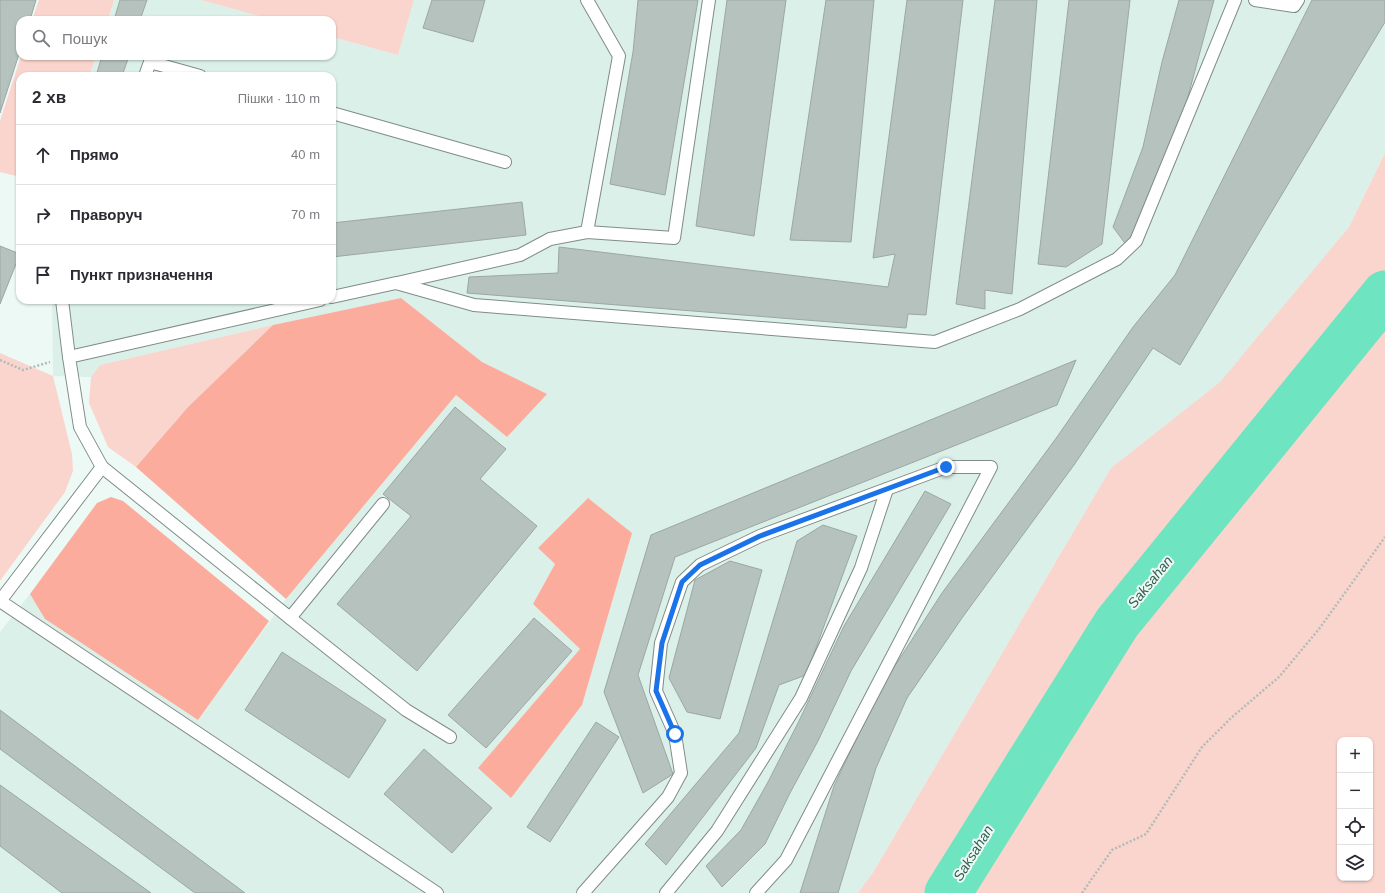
<!DOCTYPE html>
<html lang="uk">
<head>
<meta charset="utf-8">
<style>
  :root { --surface:#fff; --page:#f7f7f7; --text:#2b2b33; --muted:#7c7c81; --line:#e1e1e2 }
  body { margin:0; font-family:Helvetica,sans-serif; background:var(--page); color:var(--text) }
  .controls { position:absolute; right:12px; bottom:12px; display:grid; overflow:hidden; border-radius:8px; box-shadow:0 1px 3px #0004 }
  .controls button { width:36px; height:36px; display:grid; place-items:center; padding:0; border:0; border-bottom:1px solid var(--line); background:var(--surface); color:var(--text); font:20px sans-serif }
  .stop { position:absolute; width:12px; height:12px; margin:-9px; border:3px solid #1a73e8; border-radius:50%; background:#fff }
  .stop.end { background:#1a73e8; border-color:#fff; box-shadow:0 1px 4px #0008 }
  .list { margin:0; padding:0; list-style:none }
  h2 { display:flex; justify-content:space-between; align-items:center; height:52px; margin:0; padding:0 16px; font-size:17px }
  h2 small { font-size:13px; font-weight:400; color:var(--muted) }
  .list li { display:grid; grid-template-columns:26px 1fr auto; gap:12px; align-items:center; box-sizing:border-box; height:60px; padding:0 16px; border-top:1px solid var(--line) }
  .list b { display:block; font-size:15px; white-space:nowrap }
  .list em { font-size:13px; font-style:normal; color:var(--muted) }
  .icon { flex:none; width:22px; height:22px; fill:none; stroke:currentColor; stroke-width:2; stroke-linecap:round; stroke-linejoin:round }
  .map { position:relative; flex:none; width:1385px; height:893px; overflow:hidden }
  .search { position:absolute; background:var(--surface); box-shadow:0 1px 3px #0004; left:16px; top:16px; width:320px; height:44px; display:flex; align-items:center; gap:10px; box-sizing:border-box; padding:0 14px; border-radius:12px; color:var(--muted); font-size:15px }
  .panel { position:absolute; background:var(--surface); box-shadow:0 1px 3px #0004; left:16px; top:72px; width:320px; height:232px; border-radius:12px }
  .map>svg:first-child { display:block }
  .built { fill:#dbf0e8; fill-rule:evenodd }
  .green { fill:#fad5cd; fill-rule:evenodd }
  .forest { fill:#fbac9c }
  .lines { fill:none; stroke-linecap:round; stroke-linejoin:round }
  .river { stroke:#6ee4c0; stroke-width:47 }
  .building { fill:#b6c2bd; stroke:#9ca7a3 }
  .service-casing { stroke:#808c87; stroke-width:14 }
  .path { stroke:#b2bbb8; stroke-width:2.5; stroke-dasharray:2 2; stroke-linecap:butt }
  .service { stroke:#fff; stroke-width:12 }
  .route { stroke:#1a73e8; stroke-width:5 }
  .labels { text-anchor:middle; stroke-width:4; stroke-linejoin:round; paint-order:stroke }
  .water-label { font-size:14px; font-style:italic; fill:#306151; stroke:#edf9f5 }
</style>
</head>
<body>
<div class="map">
<svg width="1385" height="893" viewBox="0 0 1385 893">
  <rect width="100%" height="100%" fill="#edf9f5"/>
  <!-- built -->
  <g class="built">
    <polygon points="114,0 201,0 273,20 108,20"/>
    <path d="M414,0H1385V153L1349,227L1220,382L1111,468L874,871L858,893H0V632L30,594L45,619L198,720L286,599L456,395L507,437L546,394L482,362L401,298L273,325L100,365L91,377L53,376L52,300H332V76H89L96,56H332V37L398,55ZM588,498L632,533L582,705L478,768L580,649L533,604L555,564L538,548Z"/>
  </g>
  <!-- green -->
  <g class="green">
    <polygon points="39,0 114,0 108,20 32,20"/>
    <polygon points="201,0 414,0 398,55 332,37 332,20 273,20"/>
    <polygon points="21,56 96,56 89,76 20,76 20,177 0,172 0,121"/>
    <path d="M1385,153V893H858L874,871L1111,468L1220,382L1349,227ZM1340,740H1370V878H1340Z"/>
    <polygon points="273,325 188,407 136,467 108,447 89,403 91,377 100,365"/>
    <polygon points="0,353 53,376 72,454 73,471 65,492 0,581"/>
  </g>
  <!-- forest -->
  <g class="forest">
    <polygon points="401,298 482,362 547,394 507,437 456,395 286,599 136,467 188,407 273,325"/>
    <polygon points="111,497 123,501 269,621 198,720 45,619 30,594 97,503"/>
    <polygon points="588,498 632,533 582,705 511,798 478,768 580,649 533,604 555,564 538,548"/>
  </g>
  <g class="lines">
    <!-- river -->
    <polyline class="river" points="948,893 1117,623 1385,294"/>
  </g>
  <!-- building -->
  <g class="building">
    <polygon points="0,0 36,0 30,20 20,20 20,51 0,113"/>
    <polygon points="120,0 147,0 140,20 114,20"/>
    <polygon points="432,0 485,0 473,42 423,28"/>
    <polygon points="638,0 698,0 665,195 610,184 633,52"/>
    <polygon points="727,0 786,0 754,236 696,226"/>
    <polygon points="826,0 874,0 851,242 790,240"/>
    <polygon points="907,0 963,0 926,315 908,314 906,328 467,293 469,277 558,273 559,247 888,287 895,254 873,258"/>
    <polygon points="995,0 1037,0 1012,294 985,290 985,309 956,304"/>
    <polygon points="1069,0 1130,0 1102,244 1066,267 1038,264"/>
    <polygon points="1179,0 1214,0 1179,130 1139,224 1127,246 1113,227 1143,147 1162,62"/>
    <polygon points="1312,0 1385,0 1385,22 1180,365 1153,348 1074,465 962,618 907,698 876,768 838,893 800,893 834,786 880,689 942,593 1057,437 1133,327 1175,275"/>
    <polygon points="102,56 129,56 122,76 96,76"/>
    <polygon points="522,202 526,235 332,257 332,223"/>
    <polygon points="0,246 20,254 0,304"/>
    <polygon points="1076,360 1057,405 675,557 638,675 673,774 643,793 604,692 651,535"/>
    <polygon points="455,407 506,449 480,479 537,526 417,671 337,604 411,516 383,494"/>
    <polygon points="925,491 951,504 851,671 818,741 790,793 765,844 722,887 706,866 741,830 768,782 799,721 844,626"/>
    <polygon points="823,525 857,536 806,675 779,685 756,748 666,865 645,844 739,733 797,541"/>
    <polygon points="730,561 762,570 720,719 687,712 669,678 695,580"/>
    <polygon points="534,618 572,651 486,748 448,715"/>
    <polygon points="282,652 386,720 349,778 245,710"/>
    <polygon points="0,710 245,893 195,893 0,749"/>
    <polygon points="596,722 619,737 550,842 527,827"/>
    <polygon points="424,749 492,808 452,853 384,794"/>
    <polygon points="0,785 151,893 62,893 0,846"/>
  </g>
  <g class="lines">
    <!-- service casing -->
    <g class="service-casing">
      <g id="service">
        <polyline points="587,0 619,56 587,232"/>
        <polyline points="1255,0 1294,6 1298,0"/>
        <polyline points="145,76 150,62 200,76"/>
        <polyline points="332,113 505,162"/>
        <polyline points="397,283 520,255 550,239 587,232 674,238 709,0"/>
        <polyline points="332,297 396,283 474,305 935,342 1020,309 1117,259 1136,241 1235,0"/>
        <polyline points="62,300 69,357"/>
        <polyline points="102,467 80,427 69,357 320,300"/>
        <polyline points="0,601 102,467 290,618 406,710 450,737"/>
        <polyline points="0,601 437,893"/>
        <polyline points="290,618 383,504"/>
        <polyline points="583,893 668,797 681,773 675,734 656,691 661,643 682,582 700,565 760,536 946,467 991,467 786,860 756,893"/>
        <polyline points="666,893 717,831 801,698 861,568 887,489"/>
      </g>
    </g>
    <!-- path -->
    <g class="path">
      <polyline points="0,360 23,370 50,362"/>
      <polyline points="1082,893 1112,850 1146,834 1202,747 1232,717 1279,677 1319,629 1385,537"/>
    </g>
    <!-- service -->
    <use href="#service" class="service"/>
  </g>
  <g class="lines">
    <!-- route -->
    <polyline class="route" points="675,734 656,691 662,643 682,582 700,565 760,536 946,467"/>
  </g>
  <g class="labels">
    <!-- water labels -->
    <g class="water-label">
      <text transform="translate(1150 582) rotate(-51)" y="5">Saksahan</text>
      <text transform="translate(973 853) rotate(-58)" y="5">Saksahan</text>
    </g>
  </g>
</svg>
<div class="controls">
<button>+</button>
<button>−</button>
<button><svg class="icon" aria-label="locate" viewBox="0 0 24 24"><circle cx="12" cy="12" r="6"/><path d="M12 2v4M12 18v4M2 12h4M18 12h4"/></svg></button>
<button><svg class="icon" aria-label="layers" viewBox="0 0 24 24"><path d="M12 4l9 5-9 5-9-5zM3 14l9 5 9-5"/></svg></button>
</div>
<div class="stop" style="left:675px;top:734px"></div>
<div class="stop end" style="left:946px;top:467px"></div>
<div class="search"><svg class="icon" aria-label="search" viewBox="0 0 24 24"><circle cx="10" cy="10" r="6"/><path d="M15 15l6 6"/></svg>Пошук</div>
<section class="panel">
<h2>2 хв<small>Пішки · 110 m</small></h2>
<ul class="list">
<li><svg class="icon" aria-label="ahead" viewBox="0 0 24 24"><path d="M12 20V5M6 11l6-6 6 6"/></svg><div><b>Прямо</b></div><em>40 m</em></li>
<li><svg class="icon" aria-label="right" viewBox="0 0 24 24"><path d="M7 20v-9h11M14 6l5 5-5 5"/></svg><div><b>Праворуч</b></div><em>70 m</em></li>
<li><svg class="icon" aria-label="arrive" viewBox="0 0 24 24"><path d="M6 21V4h12l-3 4 3 4H6"/></svg><div><b>Пункт призначення</b></div></li>
</ul>
</section>
</div>
</body>
</html>
